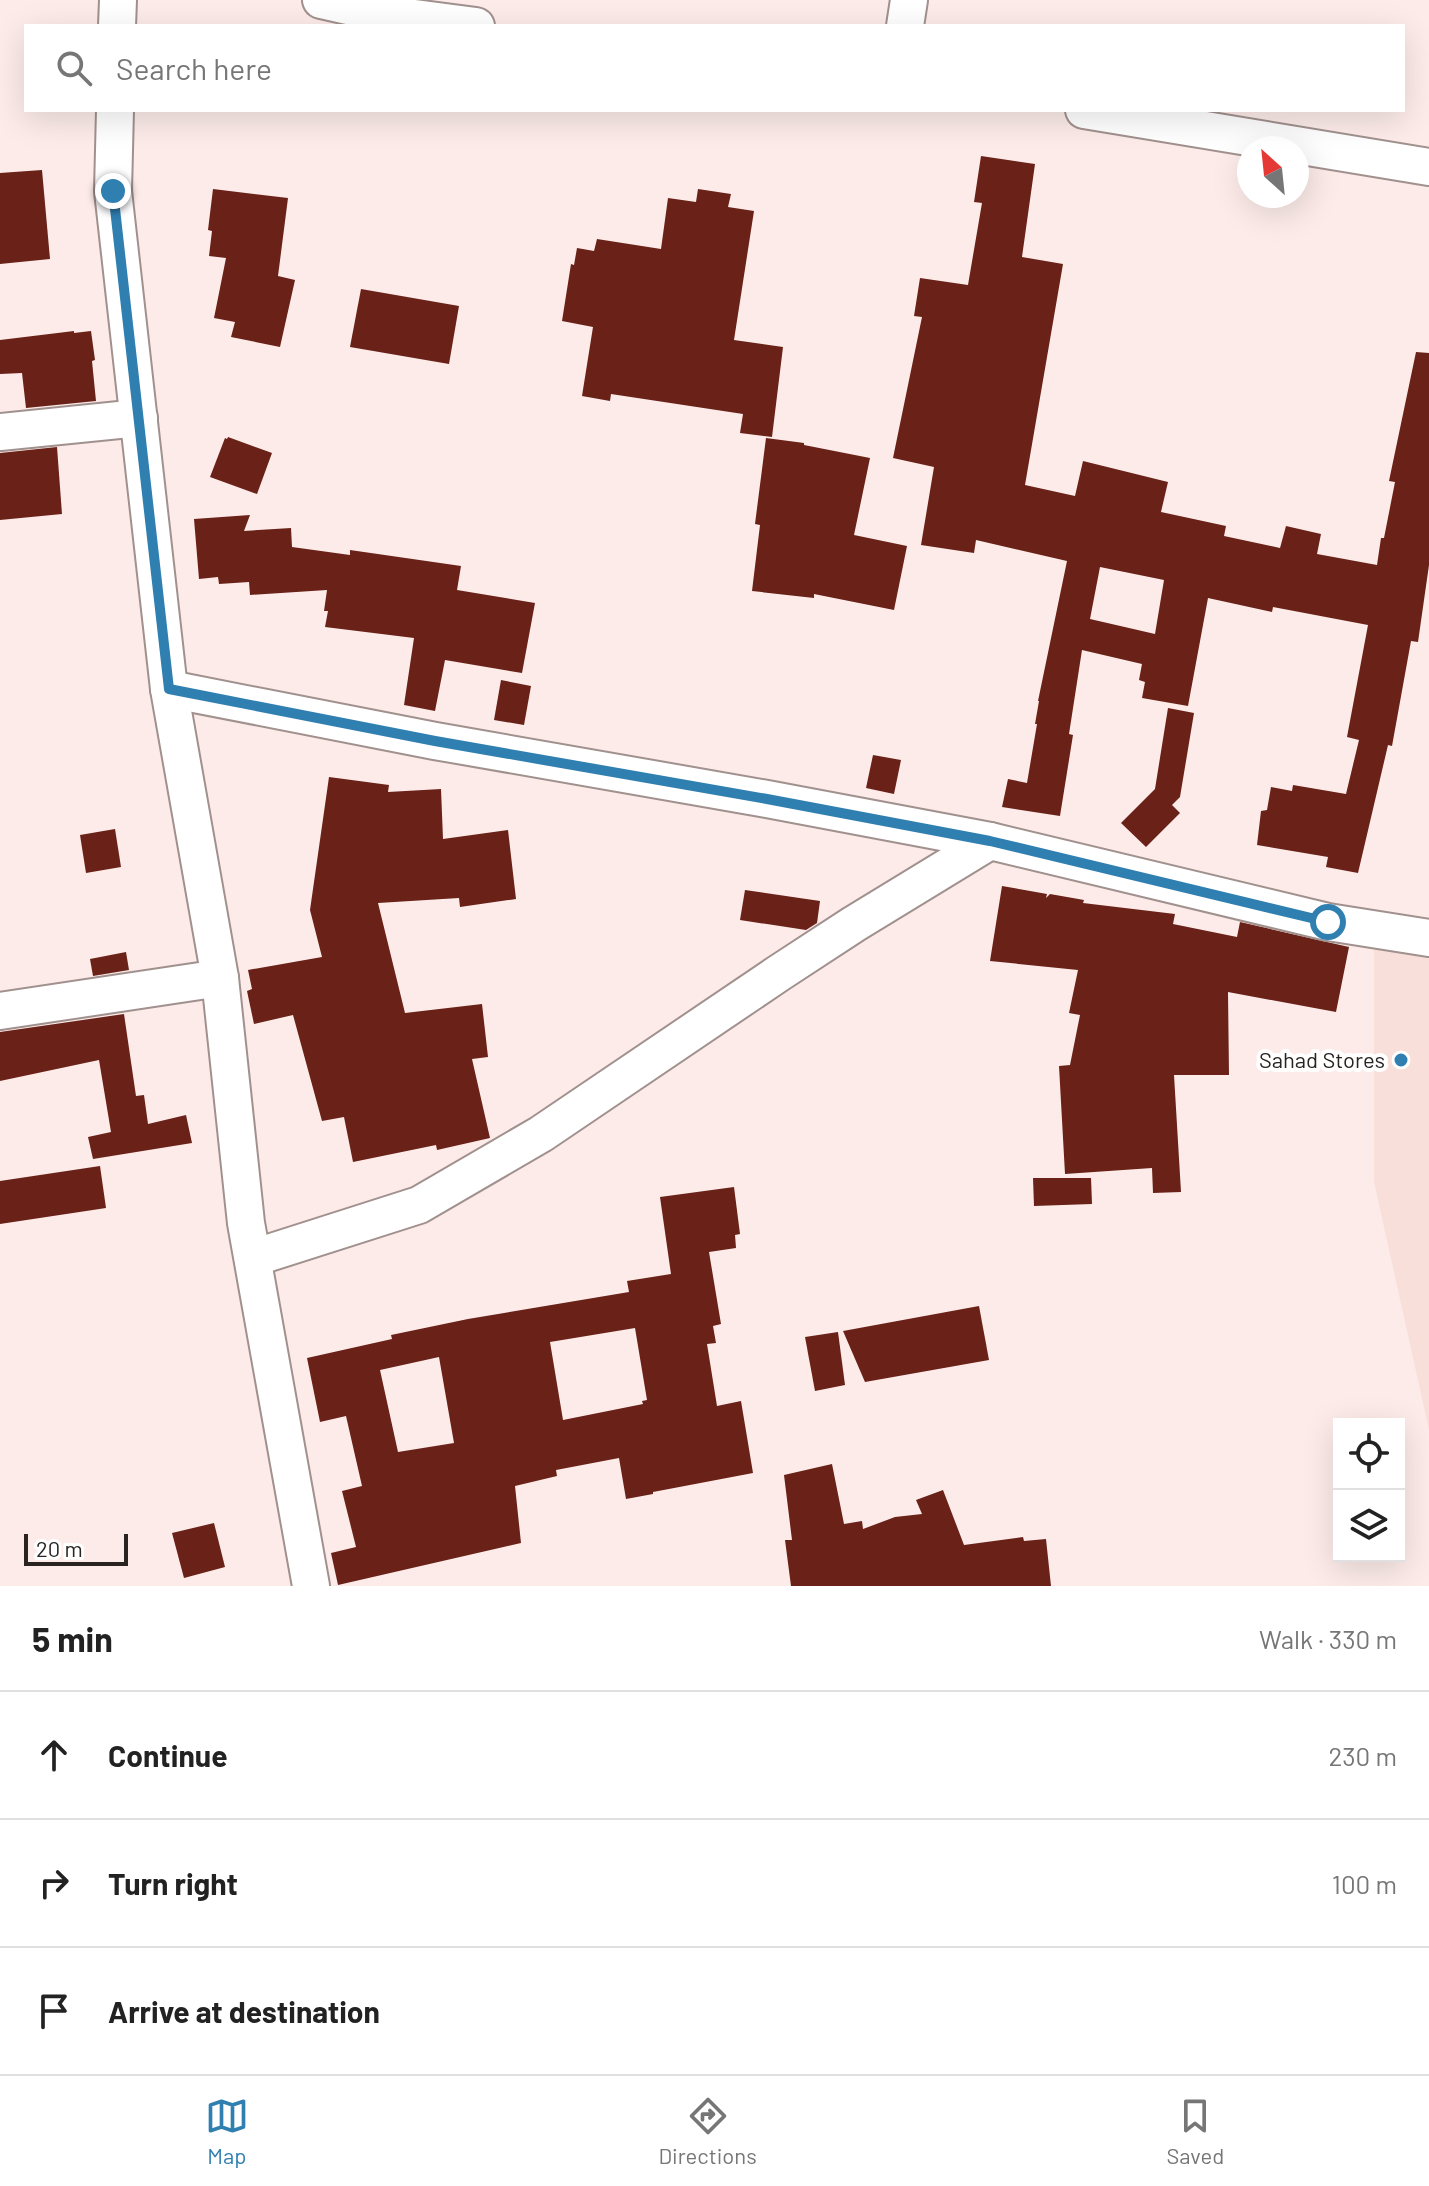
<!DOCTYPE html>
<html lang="en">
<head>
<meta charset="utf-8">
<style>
  :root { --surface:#fff; --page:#f6f6f6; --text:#222; --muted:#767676; --line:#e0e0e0; --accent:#307fb1 }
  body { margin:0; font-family:Barlow,sans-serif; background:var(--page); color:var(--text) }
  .controls { position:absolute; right:24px; bottom:24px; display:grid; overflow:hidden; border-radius:0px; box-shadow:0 8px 32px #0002 }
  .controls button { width:72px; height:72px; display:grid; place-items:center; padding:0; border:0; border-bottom:2px solid var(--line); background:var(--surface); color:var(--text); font:40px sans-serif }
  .compass { position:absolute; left:1237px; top:136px; width:72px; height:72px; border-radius:50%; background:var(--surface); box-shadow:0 8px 32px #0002; rotate:333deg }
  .scale { position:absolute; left:24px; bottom:20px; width:104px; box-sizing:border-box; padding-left:8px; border:4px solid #292322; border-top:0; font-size:22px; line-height:28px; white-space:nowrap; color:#292322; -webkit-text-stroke:6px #fff; paint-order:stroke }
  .stop { position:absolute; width:24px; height:24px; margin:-18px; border:6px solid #307fb1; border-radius:50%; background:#fff }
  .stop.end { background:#307fb1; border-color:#fff; box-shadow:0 2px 8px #0008 }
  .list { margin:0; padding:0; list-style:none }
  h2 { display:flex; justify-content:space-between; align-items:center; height:104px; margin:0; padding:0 32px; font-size:34px }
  h2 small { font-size:26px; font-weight:400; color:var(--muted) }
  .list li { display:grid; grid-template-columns:52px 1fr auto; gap:24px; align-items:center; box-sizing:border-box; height:128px; padding:0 32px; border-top:2px solid var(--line) }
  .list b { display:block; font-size:30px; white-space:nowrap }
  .list em { font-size:26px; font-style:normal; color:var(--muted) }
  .icon { flex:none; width:44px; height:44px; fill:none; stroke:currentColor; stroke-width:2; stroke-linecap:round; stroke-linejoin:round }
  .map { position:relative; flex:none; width:1429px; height:1586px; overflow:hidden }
  .search { position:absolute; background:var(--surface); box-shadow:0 8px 32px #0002; left:24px; right:24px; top:24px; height:88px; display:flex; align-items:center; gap:20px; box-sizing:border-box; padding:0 28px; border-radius:0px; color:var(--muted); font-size:30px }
  .sheet { height:488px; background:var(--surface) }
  nav { display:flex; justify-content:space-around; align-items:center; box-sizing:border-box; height:112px; border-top:2px solid var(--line); background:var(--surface); font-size:22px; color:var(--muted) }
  nav a { display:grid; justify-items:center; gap:4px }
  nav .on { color:var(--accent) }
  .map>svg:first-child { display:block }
  .built { fill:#f9dfda }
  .building { fill:#692118; fill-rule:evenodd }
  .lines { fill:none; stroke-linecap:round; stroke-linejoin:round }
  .street-casing { stroke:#a1918e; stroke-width:40 }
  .street { stroke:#fff; stroke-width:36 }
  .route { stroke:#307fb1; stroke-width:10 }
  .poi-dot { fill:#307fb1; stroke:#fff; stroke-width:3 }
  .labels { text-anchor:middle; stroke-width:8; stroke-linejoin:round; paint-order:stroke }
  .poi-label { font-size:22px; fill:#292322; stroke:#fff; text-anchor:end }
</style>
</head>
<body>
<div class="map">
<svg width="1429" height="1586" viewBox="0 0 1429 1586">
  <rect width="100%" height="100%" fill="#fcebe8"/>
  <!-- built -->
  <polygon class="built" points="1374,930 1429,939 1429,1430 1374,1182"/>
  <!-- building -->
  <g class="building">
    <path d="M981,156L1035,164L1022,257L1063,264L1025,485L1075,496L1083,461L1168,482L1161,512L1226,526L1224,536L1280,548L1286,526L1321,534L1317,554L1377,565L1381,538H1384L1395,482L1389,481L1416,352L1429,353V565L1418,642L1411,641L1392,746L1388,745L1358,873L1326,867L1328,857L1257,845L1261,811L1267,810L1271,787L1292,791L1293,785L1346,794L1359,740L1347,737L1368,625L1273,607L1272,612L1208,598L1188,706L1142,698L1145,682L1139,680L1142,664L1082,650L1069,734L1073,735L1060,816L1002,807L1008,779L1027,783L1037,724H1035L1039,701H1038L1067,561L976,540L974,553L921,545L934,467L893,458L922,317L914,316L920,278L968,285L982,203L974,202ZM1100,567L1164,580L1155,634L1090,619Z"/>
    <polygon points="42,170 50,259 0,264 0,173"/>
    <polygon points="213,189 288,198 278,276 295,280 280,347 231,337 235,322 214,318 226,258 209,256 212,231 208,230"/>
    <polygon points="698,189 731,194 728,207 754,211 734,340 783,347 772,437 740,433 743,414 611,394 610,401 582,396 593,327 562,321 571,264 574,265 577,248 594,251 597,239 661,249 668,198 696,202"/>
    <polygon points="361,289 459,306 449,364 350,347"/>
    <polygon points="74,331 74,333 91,331 95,360 92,361 96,401 26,408 22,373 0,374 0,340"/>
    <polygon points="228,437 272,453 257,494 210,477 225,438 227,439"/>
    <polygon points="766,438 804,443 804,445 870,458 854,535 907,546 894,610 814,594 814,598 752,591 760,525 755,524"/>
    <polygon points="57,447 62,514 0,520 0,453"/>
    <polygon points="250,515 244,531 291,528 292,547 350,555 350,550 461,566 457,590 535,603 522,673 445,660 435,711 404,705 414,638 325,627 328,611 324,611 327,590 250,595 249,582 219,584 218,577 199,579 194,519"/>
    <polygon points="501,680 531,686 524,725 494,720"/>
    <polygon points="1168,708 1194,713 1180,797 1172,805 1180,813 1146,847 1121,823 1155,789"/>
    <polygon points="873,755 901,760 894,794 866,788"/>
    <polygon points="329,777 389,785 388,792 441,789 443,839 508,830 516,899 460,907 459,898 378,903 405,1013 482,1004 488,1057 472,1059 490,1138 437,1150 436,1145 353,1162 344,1117 322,1121 293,1015 254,1024 247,991 252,989 248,970 322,957 310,910"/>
    <polygon points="115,829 121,867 86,873 80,835"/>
    <polygon points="1002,886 1047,894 1046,898 1050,894 1084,900 1083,903 1175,914 1173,924 1237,937 1240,922 1349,947 1336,1012 1228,992 1229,1075 1174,1075 1181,1192 1153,1193 1152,1168 1065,1174 1059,1066 1070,1065 1080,1015 1069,1013 1078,970 990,961"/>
    <polygon points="745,890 820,901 817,923 806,930 740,920"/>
    <polygon points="126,952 129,970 93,976 90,959"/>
    <polygon points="124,1014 136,1096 144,1095 148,1124 186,1115 192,1143 93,1159 88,1137 111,1132 99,1060 0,1081 0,1032"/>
    <polygon points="100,1166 106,1208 0,1224 0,1181"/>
    <polygon points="1033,1178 1091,1178 1092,1204 1034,1206"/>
    <path d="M734,1187L740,1234L735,1235L736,1248L709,1252L721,1324L713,1326L716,1343L707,1344L717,1406L741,1401L753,1473L653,1492V1494L626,1499L619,1458L556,1470L557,1476L515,1486L521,1543L338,1585L331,1553L356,1547L342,1491L362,1486L346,1416L320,1422L307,1358L392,1339L391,1335L468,1319L629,1292L627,1281L671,1274L660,1197ZM635,1328L647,1400L642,1401L643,1404L563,1420L550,1342ZM439,1357L454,1443L398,1452L380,1370Z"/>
    <polygon points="979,1306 989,1360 865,1382 843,1331"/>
    <polygon points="838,1332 845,1385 815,1391 805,1337"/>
    <polygon points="832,1464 844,1524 862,1521 863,1529 895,1517 922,1514 916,1500 943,1490 964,1545 1023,1537 1024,1541 1046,1539 1051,1586 791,1586 785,1540 792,1540 784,1475"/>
    <polygon points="214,1523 225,1567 184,1578 172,1533"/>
  </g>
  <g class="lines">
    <!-- street casing -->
    <g class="street-casing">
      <g id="street">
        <polyline points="321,0 383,14 476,26"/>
        <polyline points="117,26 118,0"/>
        <polyline points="905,26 909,0"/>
        <polyline points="115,110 113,191 169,689 220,978 246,1223 311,1586"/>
        <polyline points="1084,110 1429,167"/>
        <polyline points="0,432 139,418"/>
        <polyline points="169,689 435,741 767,799 990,841 1328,922 1429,938"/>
        <polyline points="0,1011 220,978"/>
        <polyline points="253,1258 419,1205 541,1134 779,973 854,924 990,841"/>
      </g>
    </g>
    <!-- street -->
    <use href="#street" class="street"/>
  </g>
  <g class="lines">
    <!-- route -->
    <polyline class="route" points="113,191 169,689 435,741 767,799 990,841 1328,922"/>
  </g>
  <!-- markers -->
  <circle class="poi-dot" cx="1401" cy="1060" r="8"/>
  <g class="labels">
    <!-- poi labels -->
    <g class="poi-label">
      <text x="1385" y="1068">Sahad Stores</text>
    </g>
  </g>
</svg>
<div class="controls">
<button><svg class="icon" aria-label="locate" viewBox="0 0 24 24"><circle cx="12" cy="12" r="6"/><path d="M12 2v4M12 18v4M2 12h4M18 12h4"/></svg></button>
<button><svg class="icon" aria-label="layers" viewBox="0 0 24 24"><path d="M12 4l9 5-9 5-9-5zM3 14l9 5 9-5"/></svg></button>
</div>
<svg class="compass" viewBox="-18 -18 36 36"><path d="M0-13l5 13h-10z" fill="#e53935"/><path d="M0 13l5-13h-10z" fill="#767676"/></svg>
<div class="scale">20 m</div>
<div class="stop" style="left:1328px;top:922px"></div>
<div class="stop end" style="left:113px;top:191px"></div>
<div class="search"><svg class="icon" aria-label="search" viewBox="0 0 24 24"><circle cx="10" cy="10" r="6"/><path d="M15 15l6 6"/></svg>Search here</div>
</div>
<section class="sheet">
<h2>5 min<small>Walk · 330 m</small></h2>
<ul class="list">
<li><svg class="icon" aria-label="ahead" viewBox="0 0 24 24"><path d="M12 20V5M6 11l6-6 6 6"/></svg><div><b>Continue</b></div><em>230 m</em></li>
<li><svg class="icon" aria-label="right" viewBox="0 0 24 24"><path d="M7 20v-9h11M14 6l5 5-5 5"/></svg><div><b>Turn right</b></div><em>100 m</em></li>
<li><svg class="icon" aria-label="arrive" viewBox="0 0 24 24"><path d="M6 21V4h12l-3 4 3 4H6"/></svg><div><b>Arrive at destination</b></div></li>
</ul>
</section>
<nav>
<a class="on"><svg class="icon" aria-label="map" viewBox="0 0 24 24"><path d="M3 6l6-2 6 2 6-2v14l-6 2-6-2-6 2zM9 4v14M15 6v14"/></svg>Map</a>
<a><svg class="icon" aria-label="directions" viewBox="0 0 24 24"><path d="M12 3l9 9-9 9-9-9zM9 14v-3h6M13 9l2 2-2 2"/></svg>Directions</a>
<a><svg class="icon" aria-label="saved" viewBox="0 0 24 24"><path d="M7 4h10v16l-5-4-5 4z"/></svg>Saved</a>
</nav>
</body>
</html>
